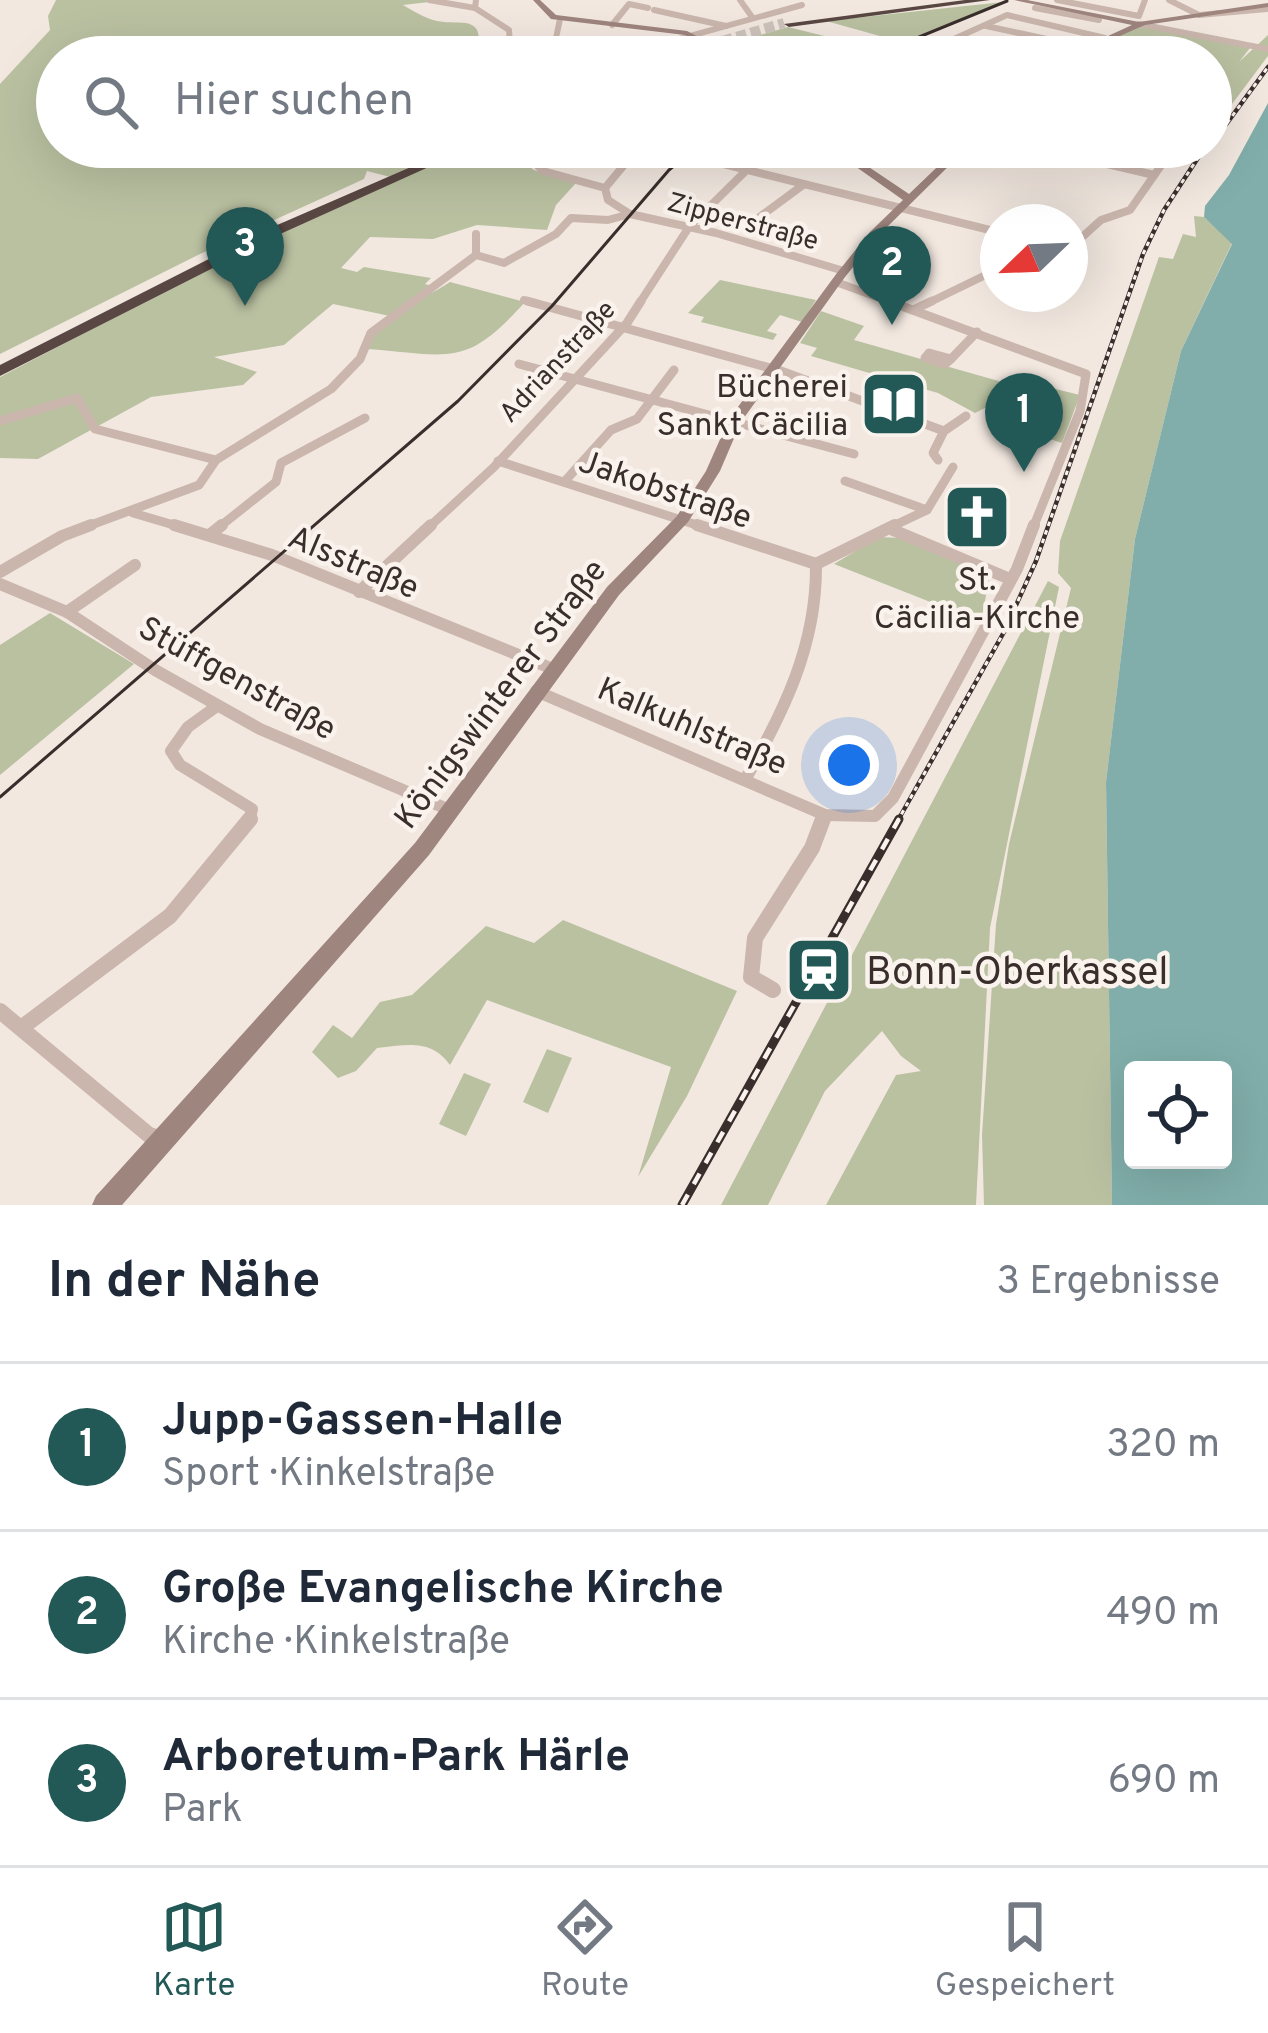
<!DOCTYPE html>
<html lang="de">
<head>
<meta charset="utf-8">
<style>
  :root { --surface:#fff; --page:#f2f2f3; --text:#1f2937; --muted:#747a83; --line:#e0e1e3; --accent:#225855 }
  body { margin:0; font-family:Overpass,sans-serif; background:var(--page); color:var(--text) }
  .controls { position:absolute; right:36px; bottom:36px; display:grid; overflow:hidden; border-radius:12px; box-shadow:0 12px 48px #0002 }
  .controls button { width:108px; height:108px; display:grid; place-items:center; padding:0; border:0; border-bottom:3px solid var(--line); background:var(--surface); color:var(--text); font:60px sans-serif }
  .compass { position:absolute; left:980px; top:204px; width:108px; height:108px; border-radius:50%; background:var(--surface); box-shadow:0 12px 48px #0002; rotate:247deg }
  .you { position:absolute; left:849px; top:765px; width:42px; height:42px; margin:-30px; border:9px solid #fff; border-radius:50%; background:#1a73e8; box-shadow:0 0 0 18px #1a73e833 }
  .badge { display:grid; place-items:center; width:78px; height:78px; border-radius:50%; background:var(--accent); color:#fff; font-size:39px; font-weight:700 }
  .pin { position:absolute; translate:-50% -99px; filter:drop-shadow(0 3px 6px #0008) }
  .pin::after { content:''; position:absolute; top:63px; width:42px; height:36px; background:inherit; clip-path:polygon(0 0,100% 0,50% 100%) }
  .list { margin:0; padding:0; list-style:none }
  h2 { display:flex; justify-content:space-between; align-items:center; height:156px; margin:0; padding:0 48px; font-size:51px }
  h2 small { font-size:39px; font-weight:400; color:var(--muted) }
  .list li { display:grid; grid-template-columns:78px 1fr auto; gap:36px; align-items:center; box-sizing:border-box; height:168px; padding:0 48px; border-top:3px solid var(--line) }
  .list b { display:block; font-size:45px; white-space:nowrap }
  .list p { margin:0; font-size:39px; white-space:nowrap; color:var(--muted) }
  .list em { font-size:39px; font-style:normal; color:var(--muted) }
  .icon { flex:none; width:66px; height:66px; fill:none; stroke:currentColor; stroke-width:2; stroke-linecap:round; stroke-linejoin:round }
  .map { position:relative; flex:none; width:1268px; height:1205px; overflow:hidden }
  .search { position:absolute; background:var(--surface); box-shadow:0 12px 48px #0002; left:36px; right:36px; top:36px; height:132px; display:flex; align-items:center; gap:30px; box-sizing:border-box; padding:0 42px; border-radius:66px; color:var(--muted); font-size:45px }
  .sheet { height:660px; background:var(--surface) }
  nav { display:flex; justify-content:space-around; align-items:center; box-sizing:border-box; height:168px; border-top:3px solid var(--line); background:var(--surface); font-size:33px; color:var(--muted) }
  nav a { display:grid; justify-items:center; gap:6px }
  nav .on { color:var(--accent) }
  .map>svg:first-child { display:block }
  .green { fill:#bac1a1 }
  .water { fill:#81aeaa; fill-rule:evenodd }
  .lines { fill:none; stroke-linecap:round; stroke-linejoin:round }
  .highway-tunnel { stroke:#cdc3bc; stroke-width:10; stroke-dasharray:10 4.5; stroke-linecap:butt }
  .street-far4 { stroke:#cab6ad; stroke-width:6 }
  .street-far3 { stroke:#cab6ad; stroke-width:8 }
  .street-far2 { stroke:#cab6ad; stroke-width:9 }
  .street-far1 { stroke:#cab6ad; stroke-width:12 }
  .street { stroke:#cab6ad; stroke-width:16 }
  .secondary { fill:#9e857e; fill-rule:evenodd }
  .highway { fill:#594743; fill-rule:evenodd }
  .tram { stroke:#392e2b; stroke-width:3 }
  .rail-far1-casing { stroke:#392e2b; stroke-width:4.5 }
  .rail-casing { stroke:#392e2b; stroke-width:9 }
  .rail-far1 { stroke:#faf2ed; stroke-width:3; stroke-dasharray:4.5; stroke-linecap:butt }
  .rail { stroke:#faf2ed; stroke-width:4.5; stroke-dasharray:12; stroke-linecap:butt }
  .labels { text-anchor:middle; stroke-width:9; stroke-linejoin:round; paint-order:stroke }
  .far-street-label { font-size:27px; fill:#392e2b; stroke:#faf2ed }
  .poi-label { font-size:33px; fill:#392e2b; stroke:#faf2ed; text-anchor:end }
  .street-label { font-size:33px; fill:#392e2b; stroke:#faf2ed }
  .near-poi-label { font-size:39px; fill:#392e2b; stroke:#faf2ed; text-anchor:start }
</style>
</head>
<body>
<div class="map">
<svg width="1268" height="1205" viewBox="0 0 1268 1205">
  <rect width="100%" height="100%" fill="#f2e8e0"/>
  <!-- green -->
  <g class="green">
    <path d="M56,0H447L403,5C412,10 421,16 430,19C455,29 489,8 476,57H57V147H514L515,156L534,170L576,183L556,205L547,230L477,225L433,239L370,237L341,268L357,272L364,267L431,278L425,284L435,287L390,316L333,304L284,345L214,357L257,372L243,385L151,397L38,459L0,458V377L259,242L398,179L367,171L364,179L200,254L0,354V84L50,30L48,16Z"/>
    <polygon points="1003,2 884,49 872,46 887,38 826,21"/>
    <polygon points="1143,26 1250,48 1239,62 1268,35 1268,56 1211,132 1211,102 1217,94 1227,94 1211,91 1211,57 1167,57 1103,42"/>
    <polygon points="788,27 881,50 866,57 736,57 722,46"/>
    <polygon points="1194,216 1204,217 1232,243 1181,351 1135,539 1106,782 1112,1205 984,1205 982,1135 996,924 1009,844 1071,588 1058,573 1060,541 1159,257 1173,259 1183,234 1196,237"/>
    <polygon points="720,280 816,300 802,322 780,315 767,331 777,334 773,340 701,322 704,317 688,313"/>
    <path d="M450,282L525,302C465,369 451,355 367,349C378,318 424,299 450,282Z"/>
    <polygon points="821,311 864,326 854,340 1030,390 1035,384 1080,395 1062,443 999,422 1004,414 985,408 975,413 938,393 811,356 817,348 800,343"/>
    <polygon points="879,537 901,538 990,574 981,622 834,564"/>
    <polygon points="1048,581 1059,587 990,928 976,1205 826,1205 896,1075 921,1071 901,1056 882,1031 825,1091 768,1205 721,1205"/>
    <polygon points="50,613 134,664 0,775 0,645"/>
    <path d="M563,920L737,991L687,1096L638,1177L671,1067L487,1000L450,1065C431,1038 406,1045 377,1048L356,1071L338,1078L312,1052L333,1025L352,1038L380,1002L412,995L486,926L534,943Z"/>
    <polygon points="547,1049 572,1058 548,1113 523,1102"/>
    <polygon points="464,1073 491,1084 466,1136 439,1124"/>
  </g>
  <!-- water -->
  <path class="water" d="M1268,103V1205H1112L1106,782L1135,539L1181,351L1232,244L1204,217L1205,206L1229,175ZM1133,1070H1223V1160H1133Z"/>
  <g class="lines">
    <!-- highway-tunnel -->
    <polyline class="highway-tunnel" points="667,57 784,23"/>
    <!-- street-far4 -->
    <g class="street-far4">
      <polyline points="429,0 475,8"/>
      <polyline points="476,0 475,8 509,30 511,57"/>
      <polyline points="740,0 752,17"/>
      <polyline points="1057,0 1139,16 1145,0"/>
      <polyline points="1169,0 1199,15 1267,9"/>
      <polyline points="1035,8 1099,20"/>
      <polyline points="654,10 726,26"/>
      <polyline points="1139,24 1268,49"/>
      <polyline points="612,25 629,4 648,8"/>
      <polyline points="986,26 1126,56"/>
      <polyline points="603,40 601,49 624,53"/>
      <polyline points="929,50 961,57"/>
      <polyline points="895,52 919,54"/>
      <polyline points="552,57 560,19"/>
      <polyline points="614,57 802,5"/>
      <polyline points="914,57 1007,15 1105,38"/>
      <polyline points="990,57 1004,49"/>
      <polyline points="1211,92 1211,97"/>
    </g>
    <!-- street-far3 -->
    <g class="street-far3">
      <polyline points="519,147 543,171 605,188"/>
      <polyline points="639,147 605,188 608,200 630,214 716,233 844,271"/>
      <polyline points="655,147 998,232"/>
      <polyline points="1121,147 1166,157"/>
      <polyline points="1086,159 1154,175"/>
      <polyline points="757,219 803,185"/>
      <polyline points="476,234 476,255"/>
      <polyline points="1070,248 1101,220 1130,210 1174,147"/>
      <polyline points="836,282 896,304"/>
      <polyline points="524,300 538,304"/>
      <polyline points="410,304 476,255 504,263 556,234 571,218 608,220 630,214"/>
      <polyline points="639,304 689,227 770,147"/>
      <polyline points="926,304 998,269"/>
    </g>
    <!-- street-far2 -->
    <g class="street-far2">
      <polyline points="527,301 781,371 944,431"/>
      <polyline points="888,301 1086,374 1080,411 1033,528"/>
      <polyline points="913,310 932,301"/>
      <polygon points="929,353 951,359 945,364 925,358"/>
      <polyline points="951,359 977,332"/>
      <polyline points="519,364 854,454"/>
      <polyline points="0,421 77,398 95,429 216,460"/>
      <polyline points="938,460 933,453 944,431 966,416"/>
      <polyline points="498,461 706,528"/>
      <polyline points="565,481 611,430 637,419 674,370"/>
      <polyline points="845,481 927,510"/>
      <polyline points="133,513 184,528"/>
      <polyline points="83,528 199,485 216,460 331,389 360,359 371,333 414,301"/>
      <polyline points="218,528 276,482 281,463 365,418"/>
      <polyline points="428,528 494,467 627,323 641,301"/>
      <polyline points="889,528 927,510 953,467"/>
    </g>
    <!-- street-far1 -->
    <g class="street-far1">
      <polyline points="174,525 272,555 553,669"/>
      <polyline points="697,525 816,564"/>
      <polyline points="893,530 1010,579"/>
      <polyline points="212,533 222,525"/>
      <polyline points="816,564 895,525"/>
      <polyline points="0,572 62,536 91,525"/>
      <polyline points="0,584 67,612 155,670 260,729 452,811"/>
      <polyline points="359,592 431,525"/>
      <polyline points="67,612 135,565"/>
      <polyline points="536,691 825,815 875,816 893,798 1017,569 1034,525"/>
      <polyline points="217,706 188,727 171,751 180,765 252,809 249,822"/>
      <path d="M745,780C784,711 817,645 816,564"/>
      <polyline points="822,822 825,815"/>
    </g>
    <!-- street -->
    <g class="street">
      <polyline points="773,990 751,977 755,938 812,848 823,819"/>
      <polyline points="0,1011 149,1135 163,1139"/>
      <polyline points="21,1028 170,916 250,819"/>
    </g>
    <!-- secondary -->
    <g class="secondary">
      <polygon points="533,0 540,0 556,15 687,31 737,57 727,57 685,35 551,19"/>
      <polygon points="1014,0 1027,0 1139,22 1268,3 1268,7 1145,25 1072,57 1062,57 1132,25"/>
      <polygon points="828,147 839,147 909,194 958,147 968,147 878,236 845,277 741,422 720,471 688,522 619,595 429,855 122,1205 92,1205 96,1196 415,843 607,587 677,516 706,471 729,419 837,273 870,232 903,200"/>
    </g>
    <!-- highway -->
    <g class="highway">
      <polygon points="965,0 990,0 789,27 784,24"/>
      <polygon points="457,147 473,147 278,235 0,376 0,365 268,229"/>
    </g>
    <!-- tram -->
    <g class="tram">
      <polyline points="870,57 1007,1"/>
      <polyline points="0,797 458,401 552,306 669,170 696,147"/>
    </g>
    <!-- rail-far1 casing -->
    <g class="rail-far1-casing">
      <g id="rail-far1">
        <polyline points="1211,145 1268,67"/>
        <polyline points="897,822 1004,632 1036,561 1143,254 1164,210 1205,147"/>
      </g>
    </g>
    <!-- rail casing -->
    <g class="rail-casing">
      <polyline id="rail" points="682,1205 899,819"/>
    </g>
    <!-- rail-far1 -->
    <use href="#rail-far1" class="rail-far1"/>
    <!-- rail -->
    <use href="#rail" class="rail"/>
  </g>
  <!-- icons -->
  <defs>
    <g id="library-square" transform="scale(3.45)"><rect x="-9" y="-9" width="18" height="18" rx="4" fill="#225855" stroke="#faf2ed"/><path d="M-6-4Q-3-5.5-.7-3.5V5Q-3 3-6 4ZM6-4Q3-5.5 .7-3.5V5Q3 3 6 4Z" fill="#fff"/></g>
    <g id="church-square" transform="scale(3.45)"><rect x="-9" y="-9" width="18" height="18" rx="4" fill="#225855" stroke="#faf2ed"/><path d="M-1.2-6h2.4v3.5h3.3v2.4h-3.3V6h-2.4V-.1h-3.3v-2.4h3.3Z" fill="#fff"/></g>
    <g id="station-square" transform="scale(3.45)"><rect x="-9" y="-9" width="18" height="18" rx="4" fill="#225855" stroke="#faf2ed"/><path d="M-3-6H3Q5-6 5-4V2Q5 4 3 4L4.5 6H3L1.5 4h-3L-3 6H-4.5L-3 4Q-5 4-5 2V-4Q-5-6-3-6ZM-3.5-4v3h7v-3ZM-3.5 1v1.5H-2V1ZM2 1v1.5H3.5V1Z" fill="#fff"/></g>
  </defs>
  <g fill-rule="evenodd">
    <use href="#library-square" x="894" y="404"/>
    <use href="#church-square" x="977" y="517"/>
    <use href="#station-square" x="819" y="970"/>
  </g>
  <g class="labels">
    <!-- far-street labels -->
    <g class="far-street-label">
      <text transform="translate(743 221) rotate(15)" y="9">Zipperstraße</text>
      <text transform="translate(557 361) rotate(-47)" y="9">Adrianstraße</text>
    </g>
    <!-- poi labels -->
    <g class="poi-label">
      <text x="848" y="397">Bücherei<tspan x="848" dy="38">Sankt Cäcilia</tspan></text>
      <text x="977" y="590" text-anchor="middle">St.<tspan x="977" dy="38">Cäcilia-Kirche</tspan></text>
    </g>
    <!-- street labels -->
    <g class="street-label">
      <text transform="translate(666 488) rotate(19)" y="12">Jakobstraße</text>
      <text transform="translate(354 561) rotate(23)" y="12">Alsstraße</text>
      <text transform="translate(238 677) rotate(29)" y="12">Stüffgenstraße</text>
      <text transform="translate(499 693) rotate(-53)" y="12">Königswinterer Straße</text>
      <text transform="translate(693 725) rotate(23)" y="12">Kalkuhlstraße</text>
    </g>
    <!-- near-poi labels -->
    <g class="near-poi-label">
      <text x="866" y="984">Bonn-Oberkassel</text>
    </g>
  </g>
</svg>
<div class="controls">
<button><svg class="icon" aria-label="locate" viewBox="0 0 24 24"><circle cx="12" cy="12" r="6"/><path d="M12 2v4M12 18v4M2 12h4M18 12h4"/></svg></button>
</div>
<svg class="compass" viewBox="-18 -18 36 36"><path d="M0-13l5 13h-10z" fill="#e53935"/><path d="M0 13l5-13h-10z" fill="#747a83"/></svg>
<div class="you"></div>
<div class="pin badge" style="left:1024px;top:472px">1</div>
<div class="pin badge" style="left:892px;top:325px">2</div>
<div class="pin badge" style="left:245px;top:306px">3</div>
<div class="search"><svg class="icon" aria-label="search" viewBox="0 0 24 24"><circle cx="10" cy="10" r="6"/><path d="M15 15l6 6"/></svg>Hier suchen</div>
</div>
<section class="sheet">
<h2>In der Nähe<small>3 Ergebnisse</small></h2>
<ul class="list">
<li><span class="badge">1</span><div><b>Jupp-Gassen-Halle</b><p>Sport · Kinkelstraße</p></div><em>320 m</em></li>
<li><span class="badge">2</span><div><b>Große Evangelische Kirche</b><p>Kirche · Kinkelstraße</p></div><em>490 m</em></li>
<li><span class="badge">3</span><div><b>Arboretum-Park Härle</b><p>Park</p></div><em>690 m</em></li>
</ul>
</section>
<nav>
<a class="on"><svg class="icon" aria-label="map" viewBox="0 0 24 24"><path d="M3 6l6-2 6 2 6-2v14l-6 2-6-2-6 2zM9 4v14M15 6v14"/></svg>Karte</a>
<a><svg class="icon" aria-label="directions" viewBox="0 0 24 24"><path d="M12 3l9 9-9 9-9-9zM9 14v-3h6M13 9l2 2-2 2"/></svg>Route</a>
<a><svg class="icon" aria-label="saved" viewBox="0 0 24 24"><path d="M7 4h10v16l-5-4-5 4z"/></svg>Gespeichert</a>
</nav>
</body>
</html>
